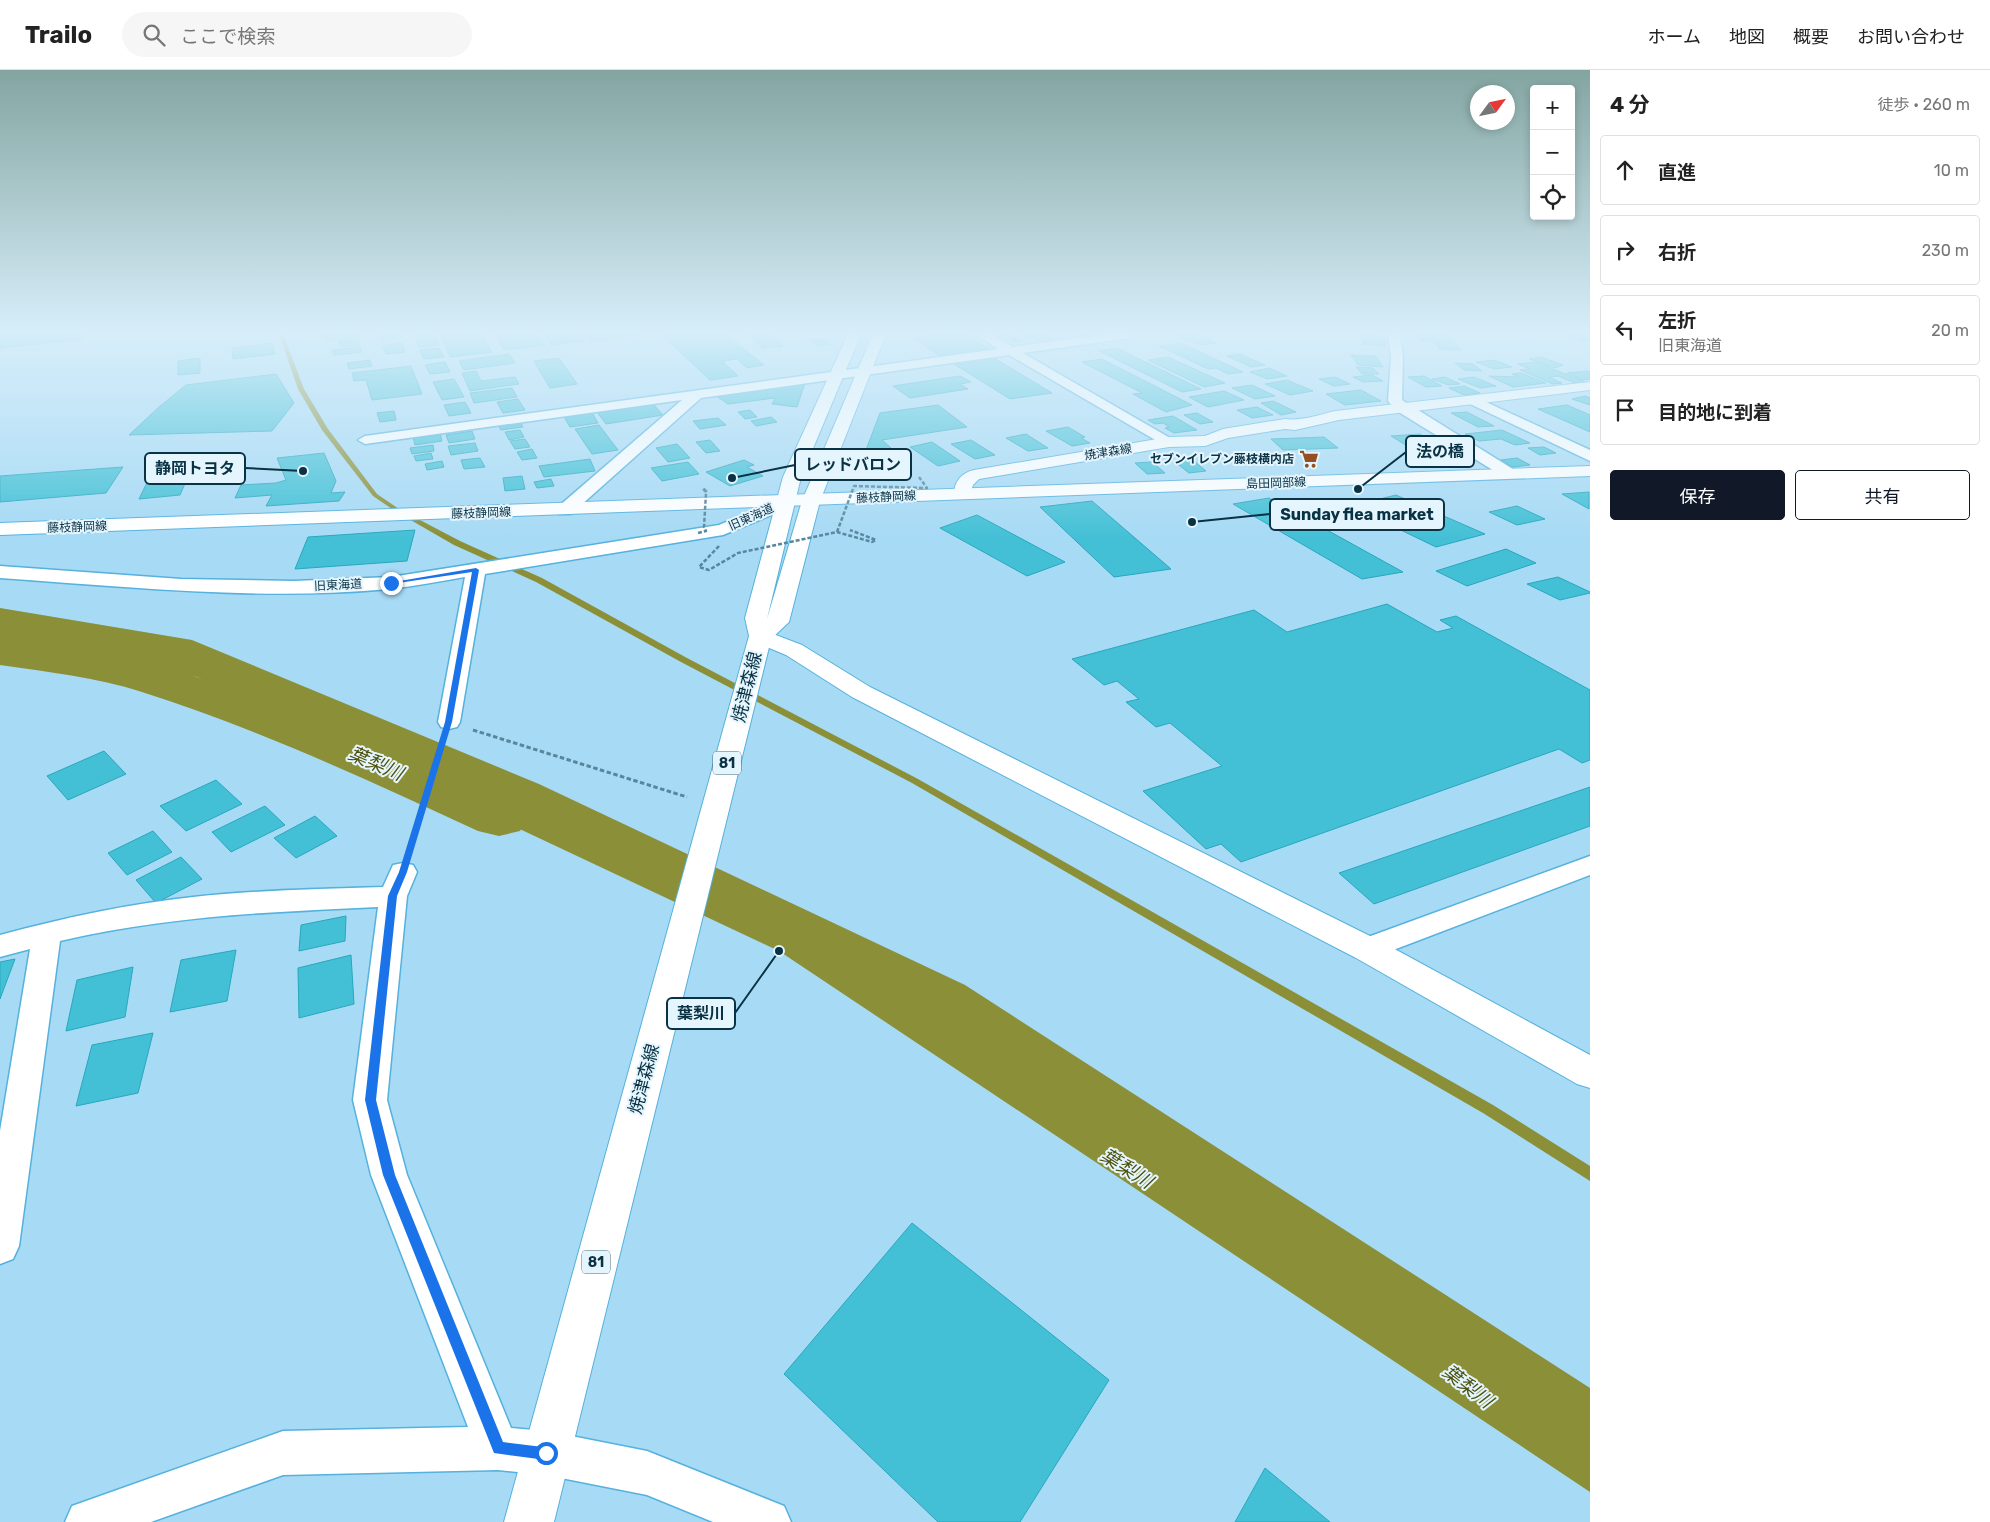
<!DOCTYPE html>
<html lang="ja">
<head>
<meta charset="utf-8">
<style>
  :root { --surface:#fff; --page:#f6f6f6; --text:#222; --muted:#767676; --line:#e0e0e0; --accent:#111827 }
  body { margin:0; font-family:Rubik,"Noto Sans JP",sans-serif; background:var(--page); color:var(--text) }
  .controls { position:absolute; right:15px; top:15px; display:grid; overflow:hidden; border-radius:5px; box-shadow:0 2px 8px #0003 }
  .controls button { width:45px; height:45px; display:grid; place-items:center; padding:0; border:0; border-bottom:1px solid var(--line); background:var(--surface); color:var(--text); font:25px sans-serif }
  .compass { position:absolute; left:1470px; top:15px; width:45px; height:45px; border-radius:50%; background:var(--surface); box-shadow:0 2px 8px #0003; rotate:57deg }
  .stop { position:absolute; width:15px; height:15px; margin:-11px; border:4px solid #1a73e8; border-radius:50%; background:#fff }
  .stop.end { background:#1a73e8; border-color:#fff; box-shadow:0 1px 5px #0008 }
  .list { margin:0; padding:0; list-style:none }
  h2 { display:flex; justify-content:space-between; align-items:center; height:65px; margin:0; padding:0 20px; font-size:21px }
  h2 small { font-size:16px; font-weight:400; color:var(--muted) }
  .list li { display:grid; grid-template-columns:32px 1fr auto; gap:15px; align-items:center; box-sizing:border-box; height:70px; margin:0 10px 10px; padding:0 10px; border:1px solid var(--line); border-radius:5px }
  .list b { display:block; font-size:19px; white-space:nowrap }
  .list p { margin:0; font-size:16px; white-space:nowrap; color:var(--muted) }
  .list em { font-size:16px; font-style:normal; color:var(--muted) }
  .actions { display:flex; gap:10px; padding:15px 20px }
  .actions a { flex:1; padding:11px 0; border:1px solid var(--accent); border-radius:5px; text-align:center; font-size:18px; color:var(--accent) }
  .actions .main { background:var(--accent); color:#fff }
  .icon { flex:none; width:28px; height:28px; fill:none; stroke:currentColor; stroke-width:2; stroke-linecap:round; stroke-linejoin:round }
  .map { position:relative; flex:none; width:1590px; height:1452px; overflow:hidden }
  header { display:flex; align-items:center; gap:30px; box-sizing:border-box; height:70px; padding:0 25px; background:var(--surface); border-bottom:1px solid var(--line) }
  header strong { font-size:24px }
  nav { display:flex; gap:28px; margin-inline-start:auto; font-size:18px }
  .search { width:350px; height:45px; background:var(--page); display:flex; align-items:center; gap:12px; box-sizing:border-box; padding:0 18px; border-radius:28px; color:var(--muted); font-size:19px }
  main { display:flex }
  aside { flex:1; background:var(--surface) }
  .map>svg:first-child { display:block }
  .water { fill:#8b8f37 }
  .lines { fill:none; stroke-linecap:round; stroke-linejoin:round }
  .stream { fill:#8b8f37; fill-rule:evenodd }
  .river { fill:#8b8f37; fill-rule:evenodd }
  .building { fill:#44c0d6; stroke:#28a7bc }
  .minor-casing { stroke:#55b1dd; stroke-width:3 }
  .tertiary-casing { stroke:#55b1dd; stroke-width:2 }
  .secondary-casing { stroke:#55b1dd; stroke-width:2 }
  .primary-casing { stroke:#55b1dd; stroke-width:2 }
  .path { stroke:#58869c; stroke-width:3; stroke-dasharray:4.5 2.5; stroke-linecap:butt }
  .minor { fill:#fff; fill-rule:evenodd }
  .tertiary { fill:#fff; fill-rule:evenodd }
  .secondary { fill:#fff; fill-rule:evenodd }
  .primary { fill:#fff; fill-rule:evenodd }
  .path-bridge { stroke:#58869c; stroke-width:2.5; stroke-dasharray:4 2; stroke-linecap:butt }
  .route { fill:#1a73e8 }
  .labels { text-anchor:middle; stroke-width:4; stroke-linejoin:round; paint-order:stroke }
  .far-street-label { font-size:12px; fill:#093244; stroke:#e4f5fe }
  .far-poi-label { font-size:12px; font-weight:bold; fill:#093244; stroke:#e4f5fe; text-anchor:end }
  .shield { fill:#e4f5fe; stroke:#4b6c7c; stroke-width:1 }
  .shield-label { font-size:14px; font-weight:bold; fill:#093244 }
  .near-street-label { font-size:18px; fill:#093244; stroke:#e4f5fe }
  .near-water-label { font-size:19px; font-style:italic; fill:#4e510e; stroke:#e4f5fe }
  .leader { fill:none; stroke:#093244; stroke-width:2 }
  .callout-dot { fill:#093244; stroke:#e4f5fe; stroke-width:2 }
  .callout { fill:#e4f5fe; stroke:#093244; stroke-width:2 }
  .callout-label { font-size:16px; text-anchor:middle; font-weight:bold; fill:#093244 }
</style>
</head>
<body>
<header>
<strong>Trailo</strong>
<div class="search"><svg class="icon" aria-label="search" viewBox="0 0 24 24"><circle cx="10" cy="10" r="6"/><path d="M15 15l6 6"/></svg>ここで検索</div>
<nav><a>ホーム</a><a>地図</a><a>概要</a><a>お問い合わせ</a></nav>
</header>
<main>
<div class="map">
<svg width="1590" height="1452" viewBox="0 0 1590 1452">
  <rect width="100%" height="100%" fill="#a7daf5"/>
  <!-- water -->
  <polygon class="water" points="0,538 192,570 539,714 965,915 1590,1318 1590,1422 779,881 197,607 0,582"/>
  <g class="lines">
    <!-- stream -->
    <polygon class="stream" points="279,264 283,264 304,319 328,359 377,424 399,439 460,471 542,508 687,588 918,709 1493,1035 1590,1096 1590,1111 1483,1043 912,713 681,592 536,512 454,475 395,441 373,426 322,360 298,319"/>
    <!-- river -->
    <path class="river" d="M0,567C58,574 118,582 174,600C292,636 406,685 520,733L528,747L520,761L499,766L478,761C368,710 258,659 142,622C96,607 47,602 0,595Z"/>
  </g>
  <!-- building -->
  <g class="building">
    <polygon points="0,264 84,264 83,269 0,278"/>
    <polygon points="323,264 339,264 340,269 326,270"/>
    <polygon points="341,264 361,264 361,266 343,268"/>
    <polygon points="380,264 399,264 401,268 382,270"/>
    <polygon points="414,264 434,264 438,275 419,277"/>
    <polygon points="460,264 482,264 492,282 450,287 441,266"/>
    <polygon points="495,264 537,264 545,275 504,280"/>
    <polygon points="544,264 579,264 584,271 552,275"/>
    <polygon points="594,264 642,264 642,265 592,271 587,265"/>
    <polygon points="726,264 764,295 747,298 737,289 722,291 738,306 710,310 662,265"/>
    <polygon points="747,264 769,264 783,276 763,278"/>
    <polygon points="946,264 964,264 989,279 940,286 913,268"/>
    <polygon points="999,264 1008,264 1022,271 1015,272"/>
    <polygon points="1024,264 1045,264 1052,268 1036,270"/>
    <polygon points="1196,264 1216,273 1201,275 1179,266"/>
    <polygon points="1415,264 1446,264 1461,280 1440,279 1433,271 1420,271"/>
    <polygon points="1576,264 1590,268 1590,271 1583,272 1565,265"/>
    <polygon points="1360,265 1384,267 1386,276 1363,274"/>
    <polygon points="357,268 360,275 341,277 338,271"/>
    <polygon points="824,269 831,274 818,276 811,270"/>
    <polygon points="272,273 275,284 233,289 232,278"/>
    <polygon points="402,273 405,282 386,284 383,276"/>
    <polygon points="1181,273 1243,302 1228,304 1216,298 1208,299 1159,276"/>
    <polygon points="360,277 362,282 334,285 332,280"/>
    <polygon points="439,278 444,287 424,289 420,280"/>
    <polygon points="1117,278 1201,319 1182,322 1099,281"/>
    <polygon points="509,284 515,293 464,300 459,291"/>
    <polygon points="1240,284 1265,295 1251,297 1227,286"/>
    <polygon points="1351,285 1376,286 1383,297 1358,295"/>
    <polygon points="1168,287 1225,313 1204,317 1148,290"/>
    <polygon points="1541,287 1563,295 1555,298 1529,289"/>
    <polygon points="200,288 200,303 178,305 178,291"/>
    <polygon points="559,288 577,314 550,318 534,291"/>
    <polygon points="994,288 1052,323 1010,329 954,294"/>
    <polygon points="1102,289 1192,335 1166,342 1133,324 1142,323 1082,292"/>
    <polygon points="370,290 372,296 349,299 347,293"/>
    <polygon points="1494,290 1512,297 1494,299 1476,292"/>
    <polygon points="445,292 450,302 430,304 425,295"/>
    <polygon points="1536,292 1585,312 1575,313 1558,306 1549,307 1562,313 1553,314 1520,300 1530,299 1518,294"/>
    <polygon points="1455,293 1473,294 1482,301 1464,300"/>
    <polygon points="411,296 422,324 372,330 366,310 354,311 352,303"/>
    <polygon points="1356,297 1373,298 1379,304 1362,304"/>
    <polygon points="1269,298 1287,306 1267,309 1250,302"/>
    <polygon points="476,301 481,311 515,307 519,314 470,321 462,303"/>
    <polygon points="1587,301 1590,302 1590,309 1583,310 1567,303"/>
    <polygon points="1521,303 1546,313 1513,317 1489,306 1519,307 1512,304"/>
    <polygon points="276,304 294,333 272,361 129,365 159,337 186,315"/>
    <polygon points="1372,305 1383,311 1363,312 1353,307"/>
    <polygon points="960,306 971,312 960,314 968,319 910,328 893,316"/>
    <polygon points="1424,306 1442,316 1426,317 1408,307"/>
    <polygon points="1335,307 1350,314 1334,316 1319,309"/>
    <polygon points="1445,307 1460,314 1448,315 1432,309"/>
    <polygon points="1474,307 1496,316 1480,318 1458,309"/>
    <polygon points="454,309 464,327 442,330 433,312"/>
    <polygon points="1287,310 1313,321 1290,325 1265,314"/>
    <polygon points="805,313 797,337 772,334 775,328 728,334 715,325"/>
    <polygon points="1252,315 1275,326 1255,329 1232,318"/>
    <polygon points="1464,316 1480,323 1464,325 1449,318"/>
    <polygon points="512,318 517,327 474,333 470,323"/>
    <polygon points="1361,320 1381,331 1345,335 1326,324"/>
    <polygon points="1224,321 1244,330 1208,337 1189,327"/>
    <polygon points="1585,326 1590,328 1590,335 1572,329"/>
    <polygon points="518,329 525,340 503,343 497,332"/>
    <polygon points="1273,331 1296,342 1281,345 1261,333"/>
    <polygon points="465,332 471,343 449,346 444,335"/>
    <polygon points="653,334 663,345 606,354 597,342"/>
    <polygon points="938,335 967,357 882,370 901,387 861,393 880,343"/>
    <polygon points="1567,335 1590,345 1590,362 1538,339"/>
    <polygon points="1257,337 1273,345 1252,348 1237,340"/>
    <polygon points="750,340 757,347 745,349 738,342"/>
    <polygon points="394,341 396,350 380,352 377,343"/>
    <polygon points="591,341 598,353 570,357 563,345"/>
    <polygon points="1467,342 1494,356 1478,357 1451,343"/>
    <polygon points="1197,343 1213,352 1200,354 1184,345"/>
    <polygon points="1173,346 1197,360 1174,363 1165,358 1169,357 1163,353 1155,354 1148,350"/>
    <polygon points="771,347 777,352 756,356 751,351"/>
    <polygon points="718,348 726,355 700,359 693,351"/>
    <polygon points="520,352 523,357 501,360 498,355"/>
    <polygon points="599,355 618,380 592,384 575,359"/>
    <polygon points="1068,357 1085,367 1081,368 1090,373 1072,376 1046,361"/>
    <polygon points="520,360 524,367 509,370 505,362"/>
    <polygon points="1502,360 1530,373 1515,375 1501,369 1479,371 1465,364"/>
    <polygon points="472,361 475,369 449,373 446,365"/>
    <polygon points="440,363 442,371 415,375 413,367"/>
    <polygon points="1026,364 1048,378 1028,381 1006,368"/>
    <polygon points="1420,364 1457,387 1428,389 1391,366"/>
    <polygon points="1324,367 1338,378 1283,380 1271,369"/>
    <polygon points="525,369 530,377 515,379 510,371"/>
    <polygon points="710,370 720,381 706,383 696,372"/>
    <polygon points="971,370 995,385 975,389 951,374"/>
    <polygon points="932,372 960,391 938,396 910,377"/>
    <polygon points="475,373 478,381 451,385 448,376"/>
    <polygon points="677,374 690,388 668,392 656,378"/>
    <polygon points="433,375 434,381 412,384 410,378"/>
    <polygon points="1544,377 1556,383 1540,385 1528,378"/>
    <polygon points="532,379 537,388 522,390 517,382"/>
    <polygon points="324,383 336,411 331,423 345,422 339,431 266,436 272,425 235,428 241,415 276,413 286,410 277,388"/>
    <polygon points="431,383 433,389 416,391 414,386"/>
    <polygon points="197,386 180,425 139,429 158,390"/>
    <polygon points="480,388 485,397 464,399 461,390"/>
    <polygon points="1517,388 1530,395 1513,397 1501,390"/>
    <polygon points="590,389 595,401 544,407 539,396"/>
    <polygon points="744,390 754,395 747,397 763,406 730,416 706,402"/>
    <polygon points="1193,390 1206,401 1189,403 1175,392"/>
    <polygon points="442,391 444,397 427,400 425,394"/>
    <polygon points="688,392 699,404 662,411 651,398"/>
    <polygon points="1152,392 1165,403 1147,404 1135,393"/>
    <polygon points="123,397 106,423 0,432 0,406"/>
    <polygon points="522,406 525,419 505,421 503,408"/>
    <polygon points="551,409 554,416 537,418 534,412"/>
    <polygon points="1589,422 1589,439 1562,424"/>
    <polygon points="1396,425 1485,464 1436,477 1351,436"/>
    <polygon points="1269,428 1403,502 1362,509 1233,434"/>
    <polygon points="1092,431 1171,499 1114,507 1040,437"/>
    <polygon points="1517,436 1545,449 1517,455 1489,442"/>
    <polygon points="977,445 1065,492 1027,506 940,458"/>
    <polygon points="415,460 407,491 295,499 308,467"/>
    <polygon points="1506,479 1536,493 1467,516 1436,501"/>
    <polygon points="1558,507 1590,522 1590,523 1560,530 1527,514"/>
    <polygon points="1387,534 1437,562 1453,558 1440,550 1456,546 1590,620 1590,690 1582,693 1559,679 1241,792 1221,774 1206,779 1143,721 1222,696 1170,653 1156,657 1126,632 1139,629 1117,611 1104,615 1072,589 1254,540 1287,562"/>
    <polygon points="104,681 126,704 68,730 47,706"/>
    <polygon points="216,710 242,734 186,761 160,736"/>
    <polygon points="1590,717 1590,756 1374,834 1339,803"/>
    <polygon points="265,736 285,755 231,782 212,762"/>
    <polygon points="315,746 337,766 296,788 274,768"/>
    <polygon points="153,761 172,782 127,805 108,783"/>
    <polygon points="181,787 202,809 156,833 136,810"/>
    <polygon points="346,846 345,871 299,881 301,855"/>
    <polygon points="236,880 227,931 170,942 181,890"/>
    <polygon points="351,885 354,934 299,948 298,898"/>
    <polygon points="15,889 0,929 0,892"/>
    <polygon points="133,897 125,947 66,961 77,910"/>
    <polygon points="153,963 138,1023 76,1036 92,975"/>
    <polygon points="912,1153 1109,1310 1020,1452 938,1452 784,1304"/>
    <polygon points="1265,1398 1330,1452 1235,1452"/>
  </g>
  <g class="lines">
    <!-- minor casing -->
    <g class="minor-casing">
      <g id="minor">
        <polygon points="976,264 991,264 1013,277 1103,264 1137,264 1131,268 1023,283 1177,372 1174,375 1164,375 1009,285 701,328 571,444 559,444 557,440 559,436 682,330 365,374 358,370 365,366 998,279"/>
        <polygon points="1388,264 1400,264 1403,287 1402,330 1516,401 1518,404 1516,407 1504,407 1397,341 1388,331 1391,287"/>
        <polygon points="1473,326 1590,380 1590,391 1468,333 1466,330"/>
        <path d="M787,427L793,428L795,432L793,436L723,465L485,504L460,652L457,657L449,659L441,657L438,652L465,507C441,511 415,516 390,519C261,531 129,517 0,508V496L181,509L294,511L391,507L719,455Z"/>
        <polygon points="1590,786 1590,805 1367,890 1357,887 1352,879 1357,871"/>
        <path d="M403,793L413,795L417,802L407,826L387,1030L407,1105L511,1358L546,1361L647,1381L784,1436L791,1452H713L647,1425L546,1405L498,1400L283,1405L151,1452H65L72,1436L283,1361L468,1357L371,1105L353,1030L378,837C268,842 168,846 60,871L19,1176L13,1189L0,1194V1061L30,879L0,887V865C63,848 128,834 193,827C256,820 320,819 383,817L393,795Z"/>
      </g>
    </g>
    <!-- tertiary casing -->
    <g class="tertiary-casing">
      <polygon id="tertiary" points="760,559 802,575 870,617 1378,870 1590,985 1590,1018 1577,1014 1356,888 852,627 786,585 752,571 749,566 752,561"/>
    </g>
    <!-- secondary casing -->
    <g class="secondary-casing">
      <polygon id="secondary" points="1590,396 1590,406 0,465 0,453"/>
    </g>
    <!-- primary casing -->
    <g class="primary-casing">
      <g id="primary">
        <polygon points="848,264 861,264 801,407 767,549 802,431 873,264 886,264 820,431 789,552 771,569 554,1452 504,1452 749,566 745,548 783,407"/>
        <path d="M1590,312V320L1339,350L1295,360L1285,359L1228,368L1205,376L1169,377L979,409L973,415L969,427H957L954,423C955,411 961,403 974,400L1169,367L1205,366L1223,359L1285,349C1303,351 1318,345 1335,341Z"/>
      </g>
    </g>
    <!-- path -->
    <g class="path">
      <polyline points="473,660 687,727"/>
      <polyline points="410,778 442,673"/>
    </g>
    <!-- minor -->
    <use href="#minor" class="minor"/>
    <!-- tertiary -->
    <use href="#tertiary" class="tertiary"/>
    <!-- secondary -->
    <use href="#secondary" class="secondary"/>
    <!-- primary -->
    <use href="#primary" class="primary"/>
    <!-- path-bridge -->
    <g class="path-bridge">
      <polyline points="837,462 854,416 927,418 919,407"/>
      <polyline points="698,463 706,461 704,457 706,423 703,418 708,423"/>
      <polyline points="719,476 699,497 709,500 738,483 837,462 872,472 876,470 850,460"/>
    </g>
  </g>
  <!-- sky -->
  <linearGradient id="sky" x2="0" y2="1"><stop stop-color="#83a5a1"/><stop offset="0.56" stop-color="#d7eefa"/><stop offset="1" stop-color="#d7eefa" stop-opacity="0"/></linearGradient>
  <rect width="1590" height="468" fill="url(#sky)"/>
  <!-- route -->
  <polygon class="route" points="476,498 479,500 452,652 407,802 397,826 376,1030 395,1105 503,1372 551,1378 553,1383 551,1388 546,1390 494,1383 383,1105 365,1030 388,826 399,802 445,652 472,502 391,514 388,513"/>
  <!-- icons -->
  <defs>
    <g id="supermarket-bare" transform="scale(1.5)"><path d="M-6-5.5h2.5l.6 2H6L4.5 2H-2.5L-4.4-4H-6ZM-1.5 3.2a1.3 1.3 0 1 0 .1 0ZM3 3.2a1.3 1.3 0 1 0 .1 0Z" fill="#945022" stroke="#e4f5fe" stroke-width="2.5" paint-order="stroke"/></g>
  </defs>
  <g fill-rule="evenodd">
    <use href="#supermarket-bare" x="1309" y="389"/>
  </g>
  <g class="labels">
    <!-- far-street labels -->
    <g class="far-street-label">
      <text transform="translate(1108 382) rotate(-9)" y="4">焼津森線</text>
      <text transform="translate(1276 413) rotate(-2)" y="4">島田岡部線</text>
      <text transform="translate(886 427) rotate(-3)" y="4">藤枝静岡線</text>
      <text transform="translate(481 443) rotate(-2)" y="4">藤枝静岡線</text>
      <text transform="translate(751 447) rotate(-24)" y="4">旧東海道</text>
      <text transform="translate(77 457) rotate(-2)" y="4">藤枝静岡線</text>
      <text transform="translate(338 515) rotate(-3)" y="4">旧東海道</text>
    </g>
    <!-- far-poi labels -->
    <g class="far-poi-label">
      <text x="1294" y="393">セブンイレブン藤枝横内店</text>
    </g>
    <!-- shield labels -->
    <g class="shield">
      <rect x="713" y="681.5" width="28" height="23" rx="4"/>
      <rect x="582" y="1180.5" width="28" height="23" rx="4"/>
    </g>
    <g class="shield-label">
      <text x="727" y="698">81</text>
      <text x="596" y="1197">81</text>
    </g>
    <!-- near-street labels -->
    <g class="near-street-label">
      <text transform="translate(747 617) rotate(-76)" y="6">焼津森線</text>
      <text transform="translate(644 1009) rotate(-75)" y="6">焼津森線</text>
    </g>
    <!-- near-water labels -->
    <g class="near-water-label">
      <text transform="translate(376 693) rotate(23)" y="7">葉梨川</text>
      <text transform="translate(1127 1098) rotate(32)" y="7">葉梨川</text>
      <text transform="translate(1468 1316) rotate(38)" y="7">葉梨川</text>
    </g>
  </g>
  <!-- callouts -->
  <path class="leader" d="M1358 419L1406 382M732 408L795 395M303 401L245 398M1192 452L1270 444M779 881L735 943"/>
  <g class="callout-dot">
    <circle cx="1358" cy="419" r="5"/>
    <circle cx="732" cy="408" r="5"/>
    <circle cx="303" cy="401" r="5"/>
    <circle cx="1192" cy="452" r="5"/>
    <circle cx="779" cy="881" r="5"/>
  </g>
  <g class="callout">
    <rect x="1406" y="366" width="68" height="31" rx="5"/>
    <rect x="795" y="379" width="116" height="31" rx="5"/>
    <rect x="145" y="383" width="100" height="31" rx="5"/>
    <rect x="1270" y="429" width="174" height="31" rx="5"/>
    <rect x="667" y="928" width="68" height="31" rx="5"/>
  </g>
  <g class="callout-label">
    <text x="1440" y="387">法の橋</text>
    <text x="853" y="400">レッドバロン</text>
    <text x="195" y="404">静岡トヨタ</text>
    <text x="1357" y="450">Sunday flea market</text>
    <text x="701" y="949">葉梨川</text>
  </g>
</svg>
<div class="controls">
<button>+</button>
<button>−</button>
<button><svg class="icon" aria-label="locate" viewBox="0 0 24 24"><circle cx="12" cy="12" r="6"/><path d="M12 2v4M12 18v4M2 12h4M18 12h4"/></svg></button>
</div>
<svg class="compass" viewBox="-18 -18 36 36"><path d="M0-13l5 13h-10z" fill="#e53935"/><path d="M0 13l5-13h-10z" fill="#767676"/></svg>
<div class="stop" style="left:546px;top:1383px"></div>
<div class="stop end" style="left:391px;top:513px"></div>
</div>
<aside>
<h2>4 分<small>徒歩 · 260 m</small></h2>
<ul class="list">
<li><svg class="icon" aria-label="ahead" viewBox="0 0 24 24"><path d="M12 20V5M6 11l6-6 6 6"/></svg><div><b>直進</b></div><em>10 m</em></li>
<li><svg class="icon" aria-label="right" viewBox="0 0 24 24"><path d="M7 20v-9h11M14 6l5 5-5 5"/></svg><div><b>右折</b></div><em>230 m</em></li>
<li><svg class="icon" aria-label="left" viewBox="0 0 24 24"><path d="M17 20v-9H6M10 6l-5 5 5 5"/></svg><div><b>左折</b><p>旧東海道</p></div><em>20 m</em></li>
<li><svg class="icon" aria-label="arrive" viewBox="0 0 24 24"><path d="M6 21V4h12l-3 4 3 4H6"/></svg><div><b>目的地に到着</b></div></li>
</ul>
<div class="actions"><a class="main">保存</a><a>共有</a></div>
</aside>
</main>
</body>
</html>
